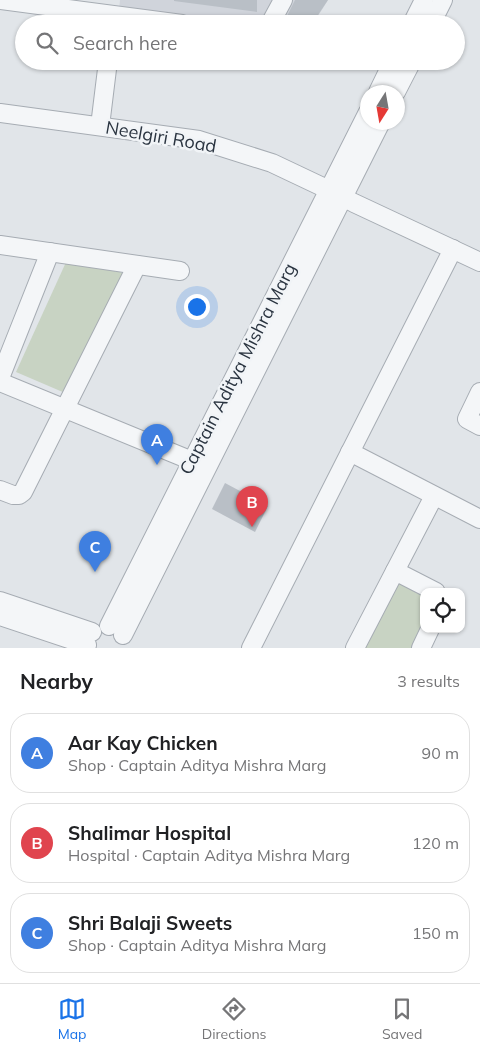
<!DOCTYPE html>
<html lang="en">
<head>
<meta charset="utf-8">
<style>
  :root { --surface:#fff; --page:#f2f2f2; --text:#202124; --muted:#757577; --line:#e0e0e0; --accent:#1a73e8 }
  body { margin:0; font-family:Mulish,sans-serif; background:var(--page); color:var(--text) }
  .controls { position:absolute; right:15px; bottom:15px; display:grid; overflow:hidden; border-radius:10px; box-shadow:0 1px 4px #0004 }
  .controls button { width:45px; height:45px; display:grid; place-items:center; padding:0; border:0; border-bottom:1px solid var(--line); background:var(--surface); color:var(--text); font:25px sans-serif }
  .compass { position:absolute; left:360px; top:85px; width:45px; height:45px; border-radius:50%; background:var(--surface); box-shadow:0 1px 4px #0004; rotate:191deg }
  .you { position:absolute; left:196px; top:306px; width:18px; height:18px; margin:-12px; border:4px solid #fff; border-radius:50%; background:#1a73e8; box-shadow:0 0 0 8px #1a73e833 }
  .badge { display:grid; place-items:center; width:32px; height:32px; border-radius:50%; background:var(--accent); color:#fff; font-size:16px; font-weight:700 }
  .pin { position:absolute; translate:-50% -41px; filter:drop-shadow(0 1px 2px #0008) }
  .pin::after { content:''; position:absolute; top:26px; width:18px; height:15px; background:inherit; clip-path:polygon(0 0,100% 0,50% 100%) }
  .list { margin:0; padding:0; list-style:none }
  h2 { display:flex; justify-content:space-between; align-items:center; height:65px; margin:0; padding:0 20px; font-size:21px }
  h2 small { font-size:16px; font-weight:400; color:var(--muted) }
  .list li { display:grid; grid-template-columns:32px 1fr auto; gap:15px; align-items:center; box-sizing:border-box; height:80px; margin:0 10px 10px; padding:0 10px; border:1px solid var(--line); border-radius:20px }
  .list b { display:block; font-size:19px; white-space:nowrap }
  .list p { margin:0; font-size:16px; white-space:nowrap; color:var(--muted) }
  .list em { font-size:16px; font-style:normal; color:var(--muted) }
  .icon { flex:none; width:28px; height:28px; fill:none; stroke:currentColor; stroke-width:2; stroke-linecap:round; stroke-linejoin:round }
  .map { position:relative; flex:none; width:480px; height:648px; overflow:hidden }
  .search { position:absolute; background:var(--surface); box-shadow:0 1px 4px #0004; left:15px; right:15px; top:15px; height:55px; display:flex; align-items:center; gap:12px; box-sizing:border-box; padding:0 18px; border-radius:28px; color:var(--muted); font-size:19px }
  .sheet { height:335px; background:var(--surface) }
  nav { display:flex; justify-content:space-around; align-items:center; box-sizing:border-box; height:70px; border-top:1px solid var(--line); background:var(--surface); font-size:14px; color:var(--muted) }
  nav a { display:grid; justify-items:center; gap:2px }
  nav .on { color:var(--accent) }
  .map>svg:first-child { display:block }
  .built { fill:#d0d4db }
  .green { fill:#c8d3c3 }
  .building { fill:#b9bfc6 }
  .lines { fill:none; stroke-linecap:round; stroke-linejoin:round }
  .minor-casing { stroke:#a6acb3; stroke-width:20 }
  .minor { stroke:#f4f6f8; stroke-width:18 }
  .labels { text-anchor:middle; stroke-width:5; stroke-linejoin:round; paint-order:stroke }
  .street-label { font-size:18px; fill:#2a3440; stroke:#f1f4f7 }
</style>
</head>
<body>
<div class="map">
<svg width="480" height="648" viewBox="0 0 480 648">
  <rect width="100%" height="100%" fill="#e1e5e9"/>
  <!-- built -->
  <polygon class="built" points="120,0 328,0 313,24 210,24 119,11"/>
  <!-- green -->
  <g class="green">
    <polygon points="67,260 136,276 72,396 16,372"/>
    <polygon points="397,581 424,595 424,623 411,648 364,648"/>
  </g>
  <!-- building -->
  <g class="building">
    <polygon points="174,0 257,0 257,12 174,1"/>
    <polygon points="295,0 328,0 312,24 297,24 285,20"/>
    <polygon points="225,483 268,506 255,532 212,509"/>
  </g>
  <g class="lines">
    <!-- minor casing -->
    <g class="minor-casing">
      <g id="minor">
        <polyline points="0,0 182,24"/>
        <polyline points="270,24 283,0"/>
        <polyline points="412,24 424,0"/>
        <polyline points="431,24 443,0"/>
        <polyline points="378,92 393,61"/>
        <polyline points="396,92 412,61"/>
        <polyline points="0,113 199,140 272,163 329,190 354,203 480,262"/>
        <polyline points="100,126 108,61"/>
        <polyline points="0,245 180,271"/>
        <polyline points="0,378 50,252"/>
        <polyline points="0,382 202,465"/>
        <polyline points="480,392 467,419 480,426"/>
        <polyline points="350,452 480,519"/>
        <polyline points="0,490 13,495 19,495 23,492 137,265"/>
        <polyline points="395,571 436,592"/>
        <polyline points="0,601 92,632"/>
        <polyline points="0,616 87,645"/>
        <polyline points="109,626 368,112"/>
        <polyline points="123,635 381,122"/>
        <polyline points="251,648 453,249"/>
        <polyline points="355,648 434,496"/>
        <polyline points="421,648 430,629"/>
      </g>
    </g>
    <!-- minor -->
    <use href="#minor" class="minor"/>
  </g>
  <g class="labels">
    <!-- street labels -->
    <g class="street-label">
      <text transform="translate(161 137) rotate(10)" y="6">Neelgiri Road</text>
      <text transform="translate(238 369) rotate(-63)" y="6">Captain Aditya Mishra Marg</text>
    </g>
  </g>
</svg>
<div class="controls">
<button><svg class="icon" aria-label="locate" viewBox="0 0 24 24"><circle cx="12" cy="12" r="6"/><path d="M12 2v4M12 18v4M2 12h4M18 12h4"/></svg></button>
</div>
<svg class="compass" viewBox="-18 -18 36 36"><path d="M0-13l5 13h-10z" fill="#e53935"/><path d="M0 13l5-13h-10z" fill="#757577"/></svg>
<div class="you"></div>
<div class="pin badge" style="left:157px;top:465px;background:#3f7fe0">A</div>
<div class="pin badge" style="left:252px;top:527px;background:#e0444e">B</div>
<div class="pin badge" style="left:95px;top:572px;background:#3f7fe0">C</div>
<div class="search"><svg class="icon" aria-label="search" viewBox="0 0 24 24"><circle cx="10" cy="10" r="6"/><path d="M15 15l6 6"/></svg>Search here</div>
</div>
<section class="sheet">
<h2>Nearby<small>3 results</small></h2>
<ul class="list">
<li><span class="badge" style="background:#3f7fe0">A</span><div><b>Aar Kay Chicken</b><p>Shop · Captain Aditya Mishra Marg</p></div><em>90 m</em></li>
<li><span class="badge" style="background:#e0444e">B</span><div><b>Shalimar Hospital</b><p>Hospital · Captain Aditya Mishra Marg</p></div><em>120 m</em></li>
<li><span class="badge" style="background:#3f7fe0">C</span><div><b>Shri Balaji Sweets</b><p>Shop · Captain Aditya Mishra Marg</p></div><em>150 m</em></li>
</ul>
</section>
<nav>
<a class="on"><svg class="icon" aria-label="map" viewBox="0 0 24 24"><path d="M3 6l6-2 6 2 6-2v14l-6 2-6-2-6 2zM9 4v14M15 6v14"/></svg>Map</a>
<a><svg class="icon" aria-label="directions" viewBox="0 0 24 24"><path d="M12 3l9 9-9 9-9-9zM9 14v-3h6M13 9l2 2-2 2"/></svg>Directions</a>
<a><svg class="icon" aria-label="saved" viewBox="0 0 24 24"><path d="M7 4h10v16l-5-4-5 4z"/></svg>Saved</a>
</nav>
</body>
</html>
